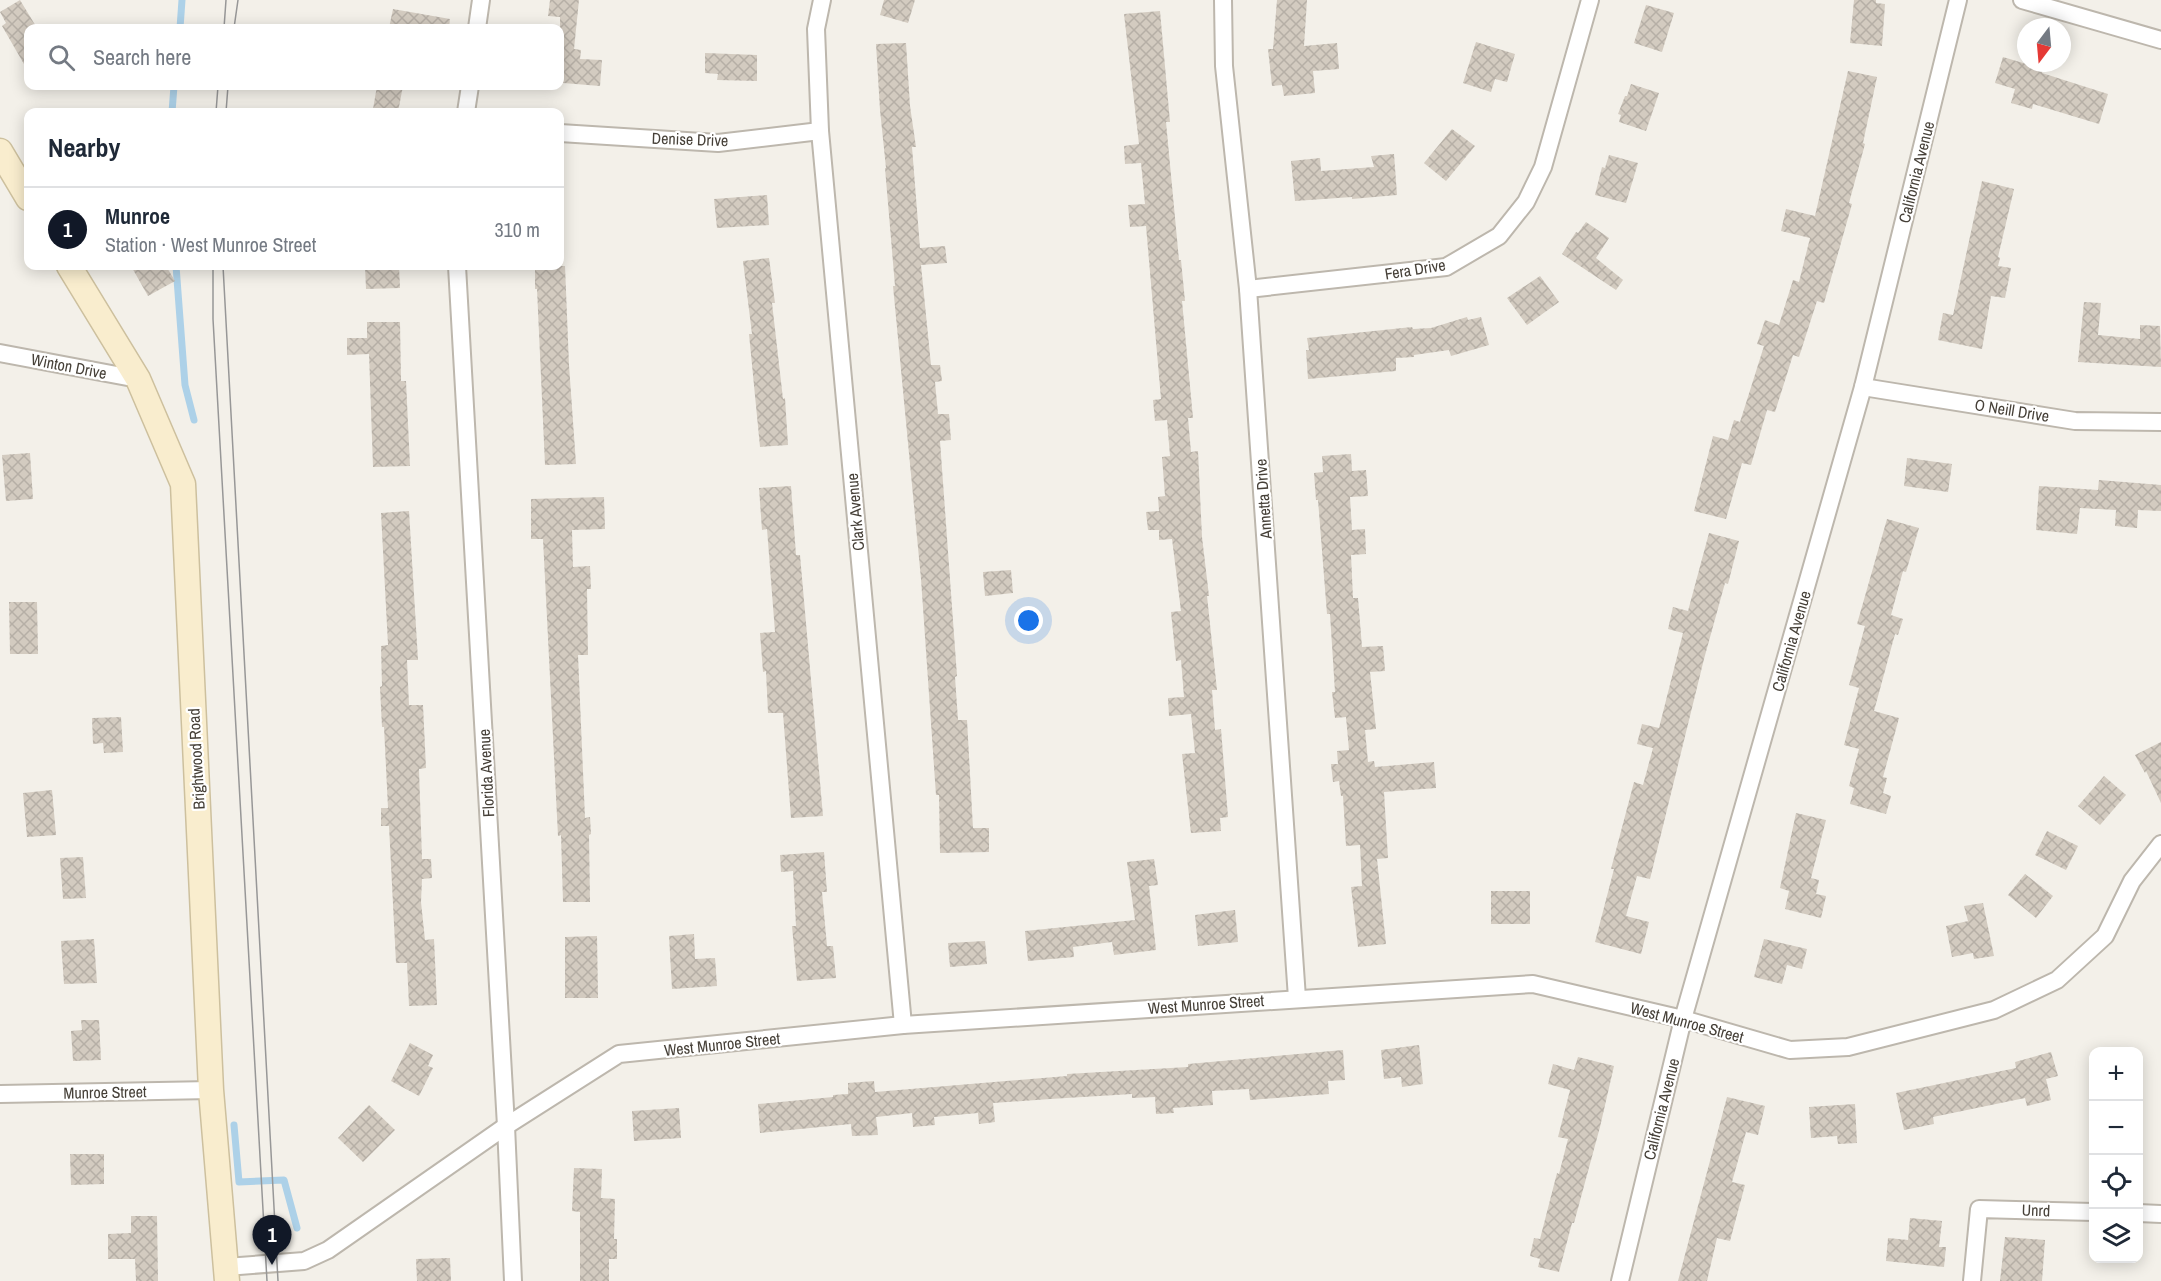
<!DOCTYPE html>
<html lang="en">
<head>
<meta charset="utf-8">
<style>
  :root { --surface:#fff; --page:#f2f2f3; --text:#1f2937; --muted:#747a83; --line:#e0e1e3; --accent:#111827 }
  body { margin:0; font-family:"Archivo Narrow",sans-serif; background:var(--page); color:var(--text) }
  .controls { position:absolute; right:18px; bottom:18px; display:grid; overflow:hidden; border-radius:12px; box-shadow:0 3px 15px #0003 }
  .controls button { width:54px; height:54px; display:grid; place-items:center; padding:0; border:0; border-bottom:2px solid var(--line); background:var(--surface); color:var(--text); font:30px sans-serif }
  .compass { position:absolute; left:2017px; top:18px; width:54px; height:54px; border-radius:50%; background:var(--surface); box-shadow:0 3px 15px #0003; rotate:196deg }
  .you { position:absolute; left:1029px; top:621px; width:21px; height:21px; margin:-15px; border:4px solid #fff; border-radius:50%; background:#1a73e8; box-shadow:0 0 0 9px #1a73e833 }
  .badge { display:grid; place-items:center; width:39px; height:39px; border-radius:50%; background:var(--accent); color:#fff; font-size:20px; font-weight:700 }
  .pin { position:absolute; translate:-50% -50px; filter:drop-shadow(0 2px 3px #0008) }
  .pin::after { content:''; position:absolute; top:32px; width:21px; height:18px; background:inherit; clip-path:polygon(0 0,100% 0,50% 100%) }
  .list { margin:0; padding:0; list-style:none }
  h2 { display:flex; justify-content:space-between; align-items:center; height:78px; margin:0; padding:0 24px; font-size:26px }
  h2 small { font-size:20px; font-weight:400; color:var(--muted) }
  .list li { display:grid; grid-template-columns:39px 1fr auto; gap:18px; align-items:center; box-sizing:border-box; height:84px; padding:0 24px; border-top:2px solid var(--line) }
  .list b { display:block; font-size:22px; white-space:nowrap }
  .list p { margin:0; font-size:20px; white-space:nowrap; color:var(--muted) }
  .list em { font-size:20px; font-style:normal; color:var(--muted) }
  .icon { flex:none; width:33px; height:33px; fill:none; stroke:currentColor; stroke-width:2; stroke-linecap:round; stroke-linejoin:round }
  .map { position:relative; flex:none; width:2161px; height:1281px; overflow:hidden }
  .search { position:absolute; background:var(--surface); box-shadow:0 3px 15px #0003; left:24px; top:24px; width:540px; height:66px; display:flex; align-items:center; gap:15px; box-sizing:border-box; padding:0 21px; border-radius:12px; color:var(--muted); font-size:22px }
  .panel { position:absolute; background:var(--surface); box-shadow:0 3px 15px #0003; left:24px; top:108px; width:540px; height:162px; border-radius:12px }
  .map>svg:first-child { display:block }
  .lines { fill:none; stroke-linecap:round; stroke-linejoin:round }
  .stream { stroke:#add1e8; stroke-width:7 }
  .building { fill:url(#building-cross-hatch) }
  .street-casing { stroke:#bdb7ad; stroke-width:20 }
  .secondary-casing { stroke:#cdc09e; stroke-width:27 }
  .street { stroke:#fff; stroke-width:16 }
  .secondary { stroke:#f9edce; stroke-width:24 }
  .tram { stroke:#979797; stroke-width:1.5 }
  .labels { text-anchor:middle; stroke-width:4.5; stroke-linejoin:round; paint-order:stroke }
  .street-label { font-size:16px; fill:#464038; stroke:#fff }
</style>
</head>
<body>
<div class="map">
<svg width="2161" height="1281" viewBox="0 0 2161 1281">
  <defs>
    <pattern id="building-cross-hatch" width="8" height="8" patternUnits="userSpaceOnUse" patternTransform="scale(1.5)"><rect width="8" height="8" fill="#d3cbc0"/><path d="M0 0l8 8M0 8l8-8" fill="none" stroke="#b6afa6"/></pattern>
  </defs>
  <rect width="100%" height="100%" fill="#f3f0e9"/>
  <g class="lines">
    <!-- stream -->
    <g class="stream">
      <polyline points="180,28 182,0"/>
      <polyline points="172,112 174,86"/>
      <polyline points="176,266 185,385 194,420"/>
      <polyline points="234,1125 239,1182 284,1180 297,1228"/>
    </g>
  </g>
  <!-- building -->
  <g class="building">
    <polygon points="20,0 37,28 28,28 28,71 2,26 6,23 0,12"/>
    <polygon points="550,0 579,0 574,49 581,50 580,59 602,60 600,86 563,83 564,78 560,77 560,17 548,16"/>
    <polygon points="884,0 915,0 908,23 880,15"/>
    <polygon points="1277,0 1307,0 1304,46 1337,43 1339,69 1313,71 1315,93 1284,96 1282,85 1272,86 1268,49 1273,49"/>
    <polygon points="1854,0 1876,0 1876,3 1885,4 1882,46 1850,43"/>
    <polygon points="1646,5 1674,13 1662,52 1634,43"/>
    <polygon points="393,9 450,19 449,28 389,28"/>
    <polygon points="1160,11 1170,122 1166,122 1179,260 1181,260 1185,301 1182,301 1193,418 1188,418 1191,452 1198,451 1202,537 1209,596 1207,596 1217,690 1212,690 1215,730 1221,729 1228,817 1220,818 1221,831 1191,833 1182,754 1195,753 1191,714 1169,716 1168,698 1184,697 1181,660 1176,661 1171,612 1181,611 1172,539 1159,540 1159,530 1148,530 1146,512 1159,511 1158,497 1165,496 1162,457 1170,456 1167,420 1155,421 1153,400 1161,399 1146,226 1130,227 1128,205 1145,204 1141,163 1125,164 1124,146 1139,144 1124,14"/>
    <polygon points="1476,42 1515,54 1507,82 1495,79 1491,92 1463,83"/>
    <polygon points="906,43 910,106 916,147 912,147 920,248 945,246 947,263 921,265 931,365 940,365 942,381 935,382 938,414 949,414 951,440 940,441 957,676 955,677 958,720 967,720 973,828 989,828 989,852 940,853 939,795 936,795 921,579 893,286 895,286 885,168 886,168 880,110 876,44"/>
    <polygon points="705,53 757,55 757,81 717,80 718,74 705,73"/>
    <polygon points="2003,57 2043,69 2042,73 2108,94 2099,124 2033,104 2032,109 2011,103 2015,89 1995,83"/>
    <polygon points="1848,71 1877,77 1863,143 1865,144 1849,203 1852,204 1824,303 1817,301 1799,357 1793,355 1775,412 1767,410 1751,465 1742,463 1726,519 1694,511 1713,436 1728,440 1734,420 1740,422 1764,346 1757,344 1765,320 1779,325 1793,280 1799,282 1810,238 1781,231 1786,209 1815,216"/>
    <polygon points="1631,84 1659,93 1646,131 1619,122 1621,115 1618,114 1625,96 1627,96"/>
    <polygon points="377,86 403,86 398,112 373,109"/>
    <polygon points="1452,129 1475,146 1446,181 1424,163"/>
    <polygon points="1394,154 1397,195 1352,199 1352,197 1295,201 1291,161 1320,158 1321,171 1374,167 1371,156"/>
    <polygon points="1609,155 1638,163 1626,203 1595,195 1602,167 1605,168"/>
    <polygon points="1982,181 2014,189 1998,257 2000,258 1998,266 2011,268 2005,298 1991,296 1982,349 1938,340 1943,313 1953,315"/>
    <polygon points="767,195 769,225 717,228 714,199"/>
    <polygon points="1586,222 1609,238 1596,258 1623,280 1616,290 1562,254 1576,232 1578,233"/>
    <polygon points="769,258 775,303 772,303 783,399 785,398 788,445 760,447 749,334 752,334 743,261"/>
    <polygon points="131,266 166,266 175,281 148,296"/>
    <polygon points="365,266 399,266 400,288 366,289"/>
    <polygon points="535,266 565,266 569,365 576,464 545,465 537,289 535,289"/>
    <polygon points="1540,276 1559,302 1527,325 1507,298"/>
    <polygon points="2084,302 2101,303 2098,335 2140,339 2140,325 2160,326 2161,367 2078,362"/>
    <polygon points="1467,317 1468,320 1481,317 1489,345 1451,356 1449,350 1414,355 1414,357 1396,358 1396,371 1308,379 1306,350 1309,350 1307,338 1412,327 1413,329 1431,328"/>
    <polygon points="367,322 400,322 401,381 406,381 410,466 373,467 369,354 347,355 347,338 367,338"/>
    <polygon points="30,453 33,499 6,501 2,455"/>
    <polygon points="1351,454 1352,471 1366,470 1368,496 1350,497 1352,530 1365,529 1366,554 1351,555 1353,598 1358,598 1362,647 1383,646 1385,671 1370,672 1376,729 1365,730 1368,762 1374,761 1375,767 1434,762 1436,788 1384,792 1388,858 1377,859 1386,944 1358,947 1351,887 1362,886 1360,845 1346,846 1343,796 1341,796 1339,781 1333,782 1331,764 1338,764 1337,751 1349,750 1346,717 1335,718 1332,692 1335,692 1330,614 1327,614 1318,500 1316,500 1314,473 1323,472 1322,456"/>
    <polygon points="1907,458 1952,464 1948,492 1904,486"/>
    <polygon points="2099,480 2161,485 2161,511 2138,510 2137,528 2115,526 2116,510 2080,508 2077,534 2036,530 2039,486 2098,490"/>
    <polygon points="791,486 796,555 800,555 823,816 791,818 783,713 768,713 766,671 763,672 760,633 775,632 767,529 762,530 759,488"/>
    <polygon points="604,497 605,529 572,530 573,567 590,566 591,589 587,589 588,655 578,655 585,818 590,817 591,834 589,835 590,902 563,902 561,835 558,836 543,539 531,539 531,499"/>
    <polygon points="409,511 418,660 407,660 409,705 423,705 426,768 419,769 422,859 431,859 432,878 422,879 421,902 425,940 434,939 437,1005 409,1006 407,963 396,963 389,826 381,826 381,808 388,808 384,727 382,727 380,687 382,686 381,646 388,645 381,513"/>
    <polygon points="1887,519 1919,528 1906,572 1903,571 1891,615 1903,619 1898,635 1895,634 1874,711 1899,718 1883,777 1887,778 1883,793 1891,796 1886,814 1850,804 1854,788 1849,786 1859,749 1844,745 1859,688 1849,685 1865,626 1857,624"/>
    <polygon points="1709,533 1739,541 1728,584 1725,583 1704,659 1650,879 1637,876 1626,916 1649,922 1641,954 1595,942 1614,869 1611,869 1634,782 1643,785 1653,748 1637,744 1642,724 1659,728 1683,633 1668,629 1673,607 1688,611"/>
    <polygon points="1011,570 1013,593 985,596 983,572"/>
    <polygon points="9,602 37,602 38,654 10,654"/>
    <polygon points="121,717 123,752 104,753 103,743 93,744 92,718"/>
    <polygon points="2161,742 2161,803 2146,771 2145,773 2135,755"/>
    <polygon points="2104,776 2126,795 2100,825 2078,806"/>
    <polygon points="52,790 56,835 27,837 23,793"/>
    <polygon points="1796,813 1826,820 1811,878 1819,880 1816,894 1826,896 1821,918 1785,909 1789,891 1780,888"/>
    <polygon points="2047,831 2078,846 2066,870 2035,855"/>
    <polygon points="824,852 827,892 822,892 827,946 833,946 836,978 797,981 792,926 796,926 793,871 781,872 780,855"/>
    <polygon points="83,857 86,898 63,899 60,858"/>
    <polygon points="1154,859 1158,885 1149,886 1156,950 1114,955 1112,942 1073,947 1074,957 1028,961 1025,931 1135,920 1127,862"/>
    <polygon points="2025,874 2053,896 2036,918 2008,895"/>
    <rect x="1491" y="891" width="39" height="33"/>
    <polygon points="1983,903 1994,956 1974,959 1973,953 1952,957 1946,926 1968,921 1964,906"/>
    <polygon points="1235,910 1238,942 1198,946 1195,915"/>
    <polygon points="694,934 695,959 715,958 717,986 672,989 669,936"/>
    <polygon points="597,936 598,998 565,998 565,937"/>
    <polygon points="94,939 97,983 64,984 61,941"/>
    <polygon points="1764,939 1807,949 1802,969 1787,965 1782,984 1754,977"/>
    <polygon points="985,941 987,964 950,967 948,943"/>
    <polygon points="81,1020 99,1020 101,1060 73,1061 71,1031 82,1030"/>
    <polygon points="410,1043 433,1055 428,1066 433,1068 419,1096 391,1081"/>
    <polygon points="1419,1045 1423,1084 1402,1087 1401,1077 1384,1079 1381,1050"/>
    <polygon points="1343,1050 1345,1080 1328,1081 1329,1094 1250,1100 1249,1089 1212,1091 1213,1105 1173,1108 1174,1113 1156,1114 1155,1097 1132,1098 1132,1094 1050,1099 993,1103 995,1122 979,1124 978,1113 934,1117 935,1125 913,1127 912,1113 876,1117 878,1135 852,1136 851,1124 760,1133 758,1104 833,1097 833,1095 848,1094 848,1083 874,1081 875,1092 1067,1076 1067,1074 1188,1067 1188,1064"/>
    <polygon points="2051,1052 2058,1076 2046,1079 2051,1100 2027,1106 2025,1098 1933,1117 1934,1124 1904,1130 1896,1093 2016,1068 2015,1062"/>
    <polygon points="1578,1057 1614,1066 1600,1127 1574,1223 1572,1223 1559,1272 1538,1267 1540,1259 1530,1256 1534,1238 1540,1239 1557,1173 1559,1174 1568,1139 1558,1137 1570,1090 1548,1084 1553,1064 1574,1070"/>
    <polygon points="1727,1097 1765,1106 1758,1135 1746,1132 1732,1182 1745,1185 1730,1241 1717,1238 1707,1281 1678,1281"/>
    <polygon points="1855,1104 1857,1143 1838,1144 1837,1136 1811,1138 1809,1107"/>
    <polygon points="369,1105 395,1130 363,1162 338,1138"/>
    <polygon points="679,1108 681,1138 634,1141 632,1111"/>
    <polygon points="70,1154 104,1154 104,1184 71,1185"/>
    <polygon points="574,1168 602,1169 601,1198 615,1199 614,1239 617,1239 617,1259 609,1259 609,1281 580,1281 580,1212 572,1211"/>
    <polygon points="131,1216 157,1216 158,1281 136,1281 135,1259 108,1259 108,1234 131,1233"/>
    <polygon points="1910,1218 1942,1221 1939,1247 1946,1247 1944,1267 1886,1261 1888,1238 1908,1240"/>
    <polygon points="2005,1237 2045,1240 2042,1281 2000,1281"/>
    <polygon points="450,1258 451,1281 417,1281 416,1259"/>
  </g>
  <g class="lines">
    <!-- street casing -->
    <g class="street-casing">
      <g id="street">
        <polyline points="822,0 816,29 820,131 903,1025"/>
        <polyline points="1223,0 1224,66 1248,289 1297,998"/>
        <polyline points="2022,0 2161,40"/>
        <polyline points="477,28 481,0"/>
        <polyline points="466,112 470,86"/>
        <polyline points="560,133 718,143 820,131"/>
        <polyline points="457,266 506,1126 513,1281"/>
        <polyline points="1248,289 1446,267 1499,236 1526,202 1543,167 1590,0"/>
        <polyline points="0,353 138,379"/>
        <polyline points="1863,387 2075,421 2161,422"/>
        <polyline points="0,1094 211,1090"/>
        <polyline points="2138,1213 2161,1214"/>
        <polyline points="226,1267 304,1261 328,1250 506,1126 619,1054 903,1025 1533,984 1683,1019 1790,1050 1848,1047 1994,1010 2057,980 2105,936 2132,881 2161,844"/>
        <polyline points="1620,1281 1683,1019 1863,387 1958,0"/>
        <polyline points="1972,1281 1979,1209 2094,1212"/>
      </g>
    </g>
    <!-- secondary casing -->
    <g class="secondary-casing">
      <g id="secondary">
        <polyline points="0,151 28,198"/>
        <polyline points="69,266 138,379 183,484 211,1090 227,1281"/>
      </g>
    </g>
    <!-- street -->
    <use href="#street" class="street"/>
    <!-- secondary -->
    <use href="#secondary" class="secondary"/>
    <!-- tram -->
    <g class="tram">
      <polyline points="224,28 226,0"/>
      <polyline points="234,28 238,0"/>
      <polyline points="216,112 218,86"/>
      <polyline points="226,112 228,86"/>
      <polyline points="213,266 213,319 267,1281"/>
      <polyline points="223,266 278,1281"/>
    </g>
  </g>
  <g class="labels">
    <!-- street labels -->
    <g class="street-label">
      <text transform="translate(690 139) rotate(2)" y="6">Denise Drive</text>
      <text transform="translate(1916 172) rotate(-76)" y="6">California Avenue</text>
      <text transform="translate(1415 269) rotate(-9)" y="6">Fera Drive</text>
      <text transform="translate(69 366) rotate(11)" y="6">Winton Drive</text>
      <text transform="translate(2012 410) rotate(9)" y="6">O Neill Drive</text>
      <text transform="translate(1263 499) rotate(-94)" y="6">Annetta Drive</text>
      <text transform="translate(855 512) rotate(-95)" y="6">Clark Avenue</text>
      <text transform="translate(1791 641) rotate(-74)" y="6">California Avenue</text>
      <text transform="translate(196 759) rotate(-93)" y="6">Brightwood Road</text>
      <text transform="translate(486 773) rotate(-93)" y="6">Florida Avenue</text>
      <text transform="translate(1206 1004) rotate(-4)" y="6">West Munroe Street</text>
      <text transform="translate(1687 1022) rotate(15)" y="6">West Munroe Street</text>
      <text transform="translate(722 1044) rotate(-6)" y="6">West Munroe Street</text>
      <text transform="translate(105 1092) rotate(-1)" y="6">Munroe Street</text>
      <text transform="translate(1661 1109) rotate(-76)" y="6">California Avenue</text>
      <text transform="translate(2036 1210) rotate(2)" y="6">Unrd</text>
    </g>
  </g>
</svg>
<div class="controls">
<button>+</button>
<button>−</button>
<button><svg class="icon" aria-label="locate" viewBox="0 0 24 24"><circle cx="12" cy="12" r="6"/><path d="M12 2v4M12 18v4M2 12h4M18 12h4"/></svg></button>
<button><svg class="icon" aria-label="layers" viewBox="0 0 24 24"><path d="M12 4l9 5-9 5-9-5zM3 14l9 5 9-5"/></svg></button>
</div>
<svg class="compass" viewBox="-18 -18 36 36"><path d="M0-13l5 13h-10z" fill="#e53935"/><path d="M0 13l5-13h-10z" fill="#747a83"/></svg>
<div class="you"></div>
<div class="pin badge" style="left:272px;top:1265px">1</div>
<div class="search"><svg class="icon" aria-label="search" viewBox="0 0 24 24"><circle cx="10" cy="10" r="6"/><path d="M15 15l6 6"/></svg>Search here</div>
<section class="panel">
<h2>Nearby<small></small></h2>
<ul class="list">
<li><span class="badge">1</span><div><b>Munroe</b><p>Station · West Munroe Street</p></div><em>310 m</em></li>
</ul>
</section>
</div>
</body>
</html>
